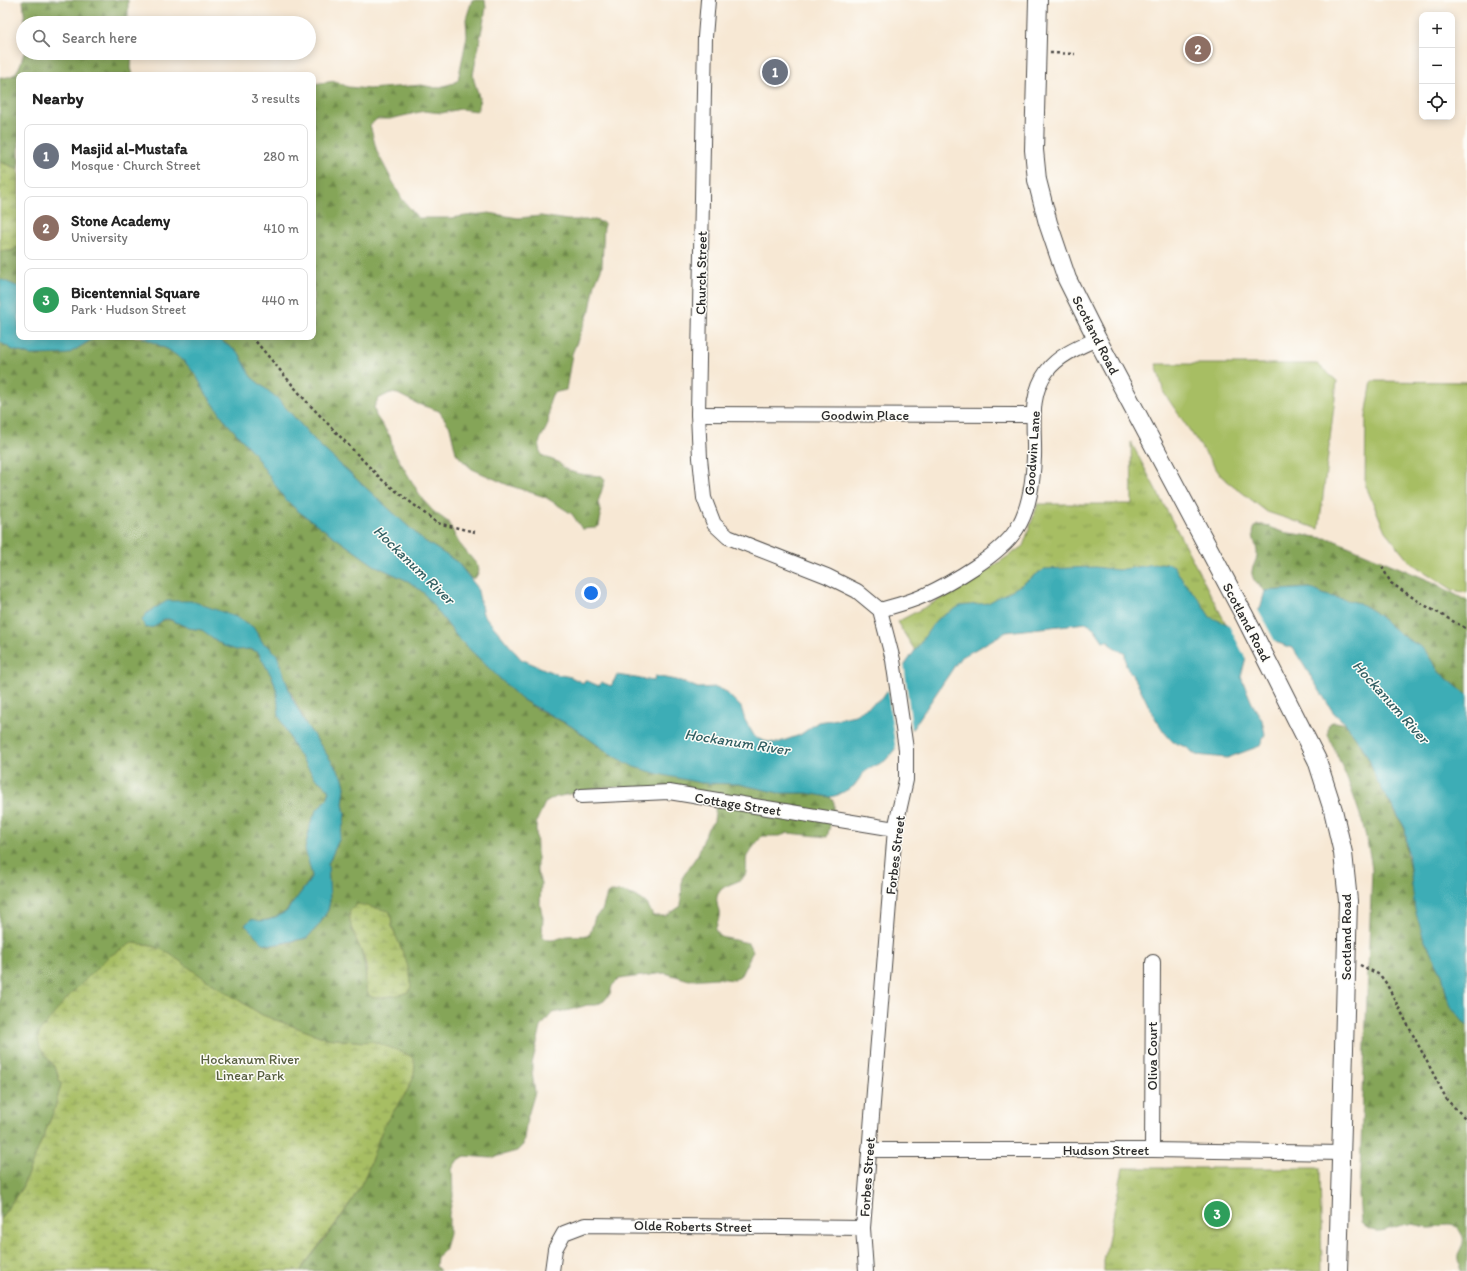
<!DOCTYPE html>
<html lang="en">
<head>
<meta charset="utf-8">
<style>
  :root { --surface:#fff; --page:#f6f6f6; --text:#222; --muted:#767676; --line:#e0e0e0; --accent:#c8321e }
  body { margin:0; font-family:Itim,sans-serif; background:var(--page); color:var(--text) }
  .controls { position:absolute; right:12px; top:12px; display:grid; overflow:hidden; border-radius:8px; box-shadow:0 2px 10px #0003 }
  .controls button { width:36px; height:36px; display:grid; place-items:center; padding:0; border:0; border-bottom:1px solid var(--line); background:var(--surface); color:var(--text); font:20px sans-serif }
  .you { position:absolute; left:591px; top:593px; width:14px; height:14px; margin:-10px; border:3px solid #fff; border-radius:50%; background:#1a73e8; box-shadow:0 0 0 6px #1a73e833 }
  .badge { display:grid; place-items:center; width:26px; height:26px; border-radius:50%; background:var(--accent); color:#fff; font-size:13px; font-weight:700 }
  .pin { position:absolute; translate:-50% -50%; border:2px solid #fff; box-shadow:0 1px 4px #0006 }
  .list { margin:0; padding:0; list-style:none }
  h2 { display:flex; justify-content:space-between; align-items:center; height:52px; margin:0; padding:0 16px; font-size:17px }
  h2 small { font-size:13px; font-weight:400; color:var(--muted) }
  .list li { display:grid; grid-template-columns:26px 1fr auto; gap:12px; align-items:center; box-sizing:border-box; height:64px; margin:0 8px 8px; padding:0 8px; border:1px solid var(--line); border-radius:8px }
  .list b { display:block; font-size:15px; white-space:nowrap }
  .list p { margin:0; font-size:13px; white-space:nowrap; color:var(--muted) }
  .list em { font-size:13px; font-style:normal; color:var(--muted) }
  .icon { flex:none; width:22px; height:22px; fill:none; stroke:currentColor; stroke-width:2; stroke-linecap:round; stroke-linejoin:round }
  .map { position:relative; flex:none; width:1467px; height:1271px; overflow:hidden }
  .search { position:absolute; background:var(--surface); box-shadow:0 2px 10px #0003; left:16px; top:16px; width:300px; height:44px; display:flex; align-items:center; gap:10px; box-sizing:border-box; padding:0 14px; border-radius:22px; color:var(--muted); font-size:15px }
  .panel { position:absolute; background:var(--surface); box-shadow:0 2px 10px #0003; left:16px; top:72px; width:300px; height:268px; border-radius:8px }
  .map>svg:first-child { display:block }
  .grass { fill:url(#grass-tufts); stroke:#697447 }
  .forest { fill:url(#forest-firs); stroke:#586842; fill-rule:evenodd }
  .wetland { fill:url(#wetland-marsh); stroke:#697447 }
  .pitch { fill:#a7be63; stroke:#697447 }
  .water { fill:#3cadb6; stroke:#346c70 }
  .pier { fill:#f7e8d4 }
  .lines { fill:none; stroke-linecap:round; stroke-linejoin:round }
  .minor-casing { stroke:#4a4744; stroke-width:16 }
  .major-casing { stroke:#4a4744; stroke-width:20 }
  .path { stroke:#4a4744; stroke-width:2.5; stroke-dasharray:3 3; stroke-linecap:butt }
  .minor { stroke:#fff; stroke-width:14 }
  .major { stroke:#fff; stroke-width:18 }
  .labels { text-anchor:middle; stroke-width:3; stroke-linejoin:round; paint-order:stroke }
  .street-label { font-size:14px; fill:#2b2b2b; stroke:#fdfcf7 }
  .park-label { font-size:14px; fill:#565e3f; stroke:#fdfcf7 }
  .water-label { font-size:15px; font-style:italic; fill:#325f63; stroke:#fdfcf7 }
</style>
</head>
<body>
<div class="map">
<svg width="1467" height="1271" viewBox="0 0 1467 1271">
  <defs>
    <pattern id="grass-tufts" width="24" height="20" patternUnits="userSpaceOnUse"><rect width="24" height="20" fill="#a7be63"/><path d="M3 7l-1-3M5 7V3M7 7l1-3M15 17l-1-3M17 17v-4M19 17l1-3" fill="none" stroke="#889b52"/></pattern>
    <pattern id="forest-firs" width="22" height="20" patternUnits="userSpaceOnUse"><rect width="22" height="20" fill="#85a559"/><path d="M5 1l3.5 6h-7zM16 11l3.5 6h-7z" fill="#6d874a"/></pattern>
    <pattern id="wetland-marsh" width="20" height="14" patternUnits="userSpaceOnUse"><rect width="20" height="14" fill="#a7be63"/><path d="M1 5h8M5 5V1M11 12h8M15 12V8" fill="none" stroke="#889b52"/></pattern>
  </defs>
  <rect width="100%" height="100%" fill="#fdfcf7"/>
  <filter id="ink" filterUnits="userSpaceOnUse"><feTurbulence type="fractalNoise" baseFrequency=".025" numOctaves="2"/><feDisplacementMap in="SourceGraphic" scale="8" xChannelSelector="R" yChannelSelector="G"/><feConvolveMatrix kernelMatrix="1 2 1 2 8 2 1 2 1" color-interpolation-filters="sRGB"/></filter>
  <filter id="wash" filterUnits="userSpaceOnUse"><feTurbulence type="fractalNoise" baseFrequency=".012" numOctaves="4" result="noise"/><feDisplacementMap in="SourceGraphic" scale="16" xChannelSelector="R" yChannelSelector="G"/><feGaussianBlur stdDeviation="0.9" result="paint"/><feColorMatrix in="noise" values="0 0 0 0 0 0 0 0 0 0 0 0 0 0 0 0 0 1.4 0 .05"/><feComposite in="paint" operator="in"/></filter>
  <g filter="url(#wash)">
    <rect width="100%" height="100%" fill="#f7e8d4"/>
    <!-- grass -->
    <g class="grass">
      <polygon points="1131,442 1235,641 1068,595 928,671 897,622 961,588 1023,546 1038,504 1132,504"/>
      <polygon points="1123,1168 1320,1168 1322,1271 1104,1271 1104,1260"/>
    </g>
    <!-- forest -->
    <g class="forest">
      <polygon points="23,0 128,0 128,23 25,23"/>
      <path d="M472,0H485L486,8L473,75C474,86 484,101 477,111L460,109L442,113L424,111L390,119H377L370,125L377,152L402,199L418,218H450L489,213L518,218L541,216L567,220H595L604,223L602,267L595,284L590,310L572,354L566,390L553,393C547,404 550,412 548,423C546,432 539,437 539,446C539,459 552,458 559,463C561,464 563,468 566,469C575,475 591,475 602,476L605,480L598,502L601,516L599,526L595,528L582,529L572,514L545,497L508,485L472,469L462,460L456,453L450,427L439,411L418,404L398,394L390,393L378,399L374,407L376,416L390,436L393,450L423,500L433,511L448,522L459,543L478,566L479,571L476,577L472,579L457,562L423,540L319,445L277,398L251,377L239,353L224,343L218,337H313V84L335,81L348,87L369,89L422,85L436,88L454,83L458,80L467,36L466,19Z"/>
      <path d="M24,53H132L131,68L133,75H19V169L0,162V77C17,80 20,66 24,53Z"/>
      <polygon points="19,246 19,287 17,287 0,279 0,251 12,251"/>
      <path d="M96,337H142L169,350L184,361L196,375L205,392L227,423L253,452L284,498L298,511L374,565L408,581L423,592L458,638L521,699L537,709L571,726L609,753L682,778L701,783L739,784L779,793H807L830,797L834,802V811L827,837L788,833L780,836H762C759,839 749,853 747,856C745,861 748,869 745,875C739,885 724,882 718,894C715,900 718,906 719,912C720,917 717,925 715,930L721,937L748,943L753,951L741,975L734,980L716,978L689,980L665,973L619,979L612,986L610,994L604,1001L596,1005H587L571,1010L552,1013L541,1027L532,1064V1073L535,1092L527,1119L523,1145L517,1151L491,1158L465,1156L457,1161L452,1169L453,1197L449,1214V1234L444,1251L437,1257L436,1266L440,1271H300C320,1244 344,1217 360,1186C371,1167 375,1144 385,1124C396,1105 419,1083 414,1059L372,1041L363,1042L325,1038L262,1015L205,979L167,952L83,984L69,996L40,1048L56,1069L61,1085L54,1111L22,1188L0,1219V342L13,350L31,355L68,354ZM156,608L253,627L263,643L271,648L305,723L343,778L345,787L343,804L345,813L344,822L339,840L328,864L330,901L328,910L319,925L307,938L281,944L272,945L263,943L260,921C268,920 280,917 286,911C294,902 307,885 312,875L305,849L311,822L316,811L328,798L329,789L315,778L295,749L279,716L277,692L273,679L258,652C247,647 236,651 225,646C216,643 210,634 202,630C198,629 193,629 190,628C173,623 169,613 153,627L147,613ZM604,787L661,789L716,803L714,821L708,828L698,854L682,878L681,906L666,916H653C651,912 649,907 647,904C639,896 617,887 607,894L602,911L595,917L590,934C581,937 575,935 567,936C558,938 550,944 542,936L543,918L540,905L541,883L537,871V848L536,829L537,820L545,803L556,797ZM391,915L392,925L410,978L405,993H396L383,998L366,988C366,963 363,951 351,928Z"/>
      <path d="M1257,525H1265L1282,532L1331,539L1433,582L1467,601V695L1439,672L1424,649L1401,635L1374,612L1359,603L1325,595L1310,588L1265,591C1259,587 1253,581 1252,574C1251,568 1257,561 1257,555C1258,545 1248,533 1257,525Z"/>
      <path d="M1331,722H1336L1346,724L1359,742L1370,762L1376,779L1405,829L1407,856L1423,936L1442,974L1448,1000L1452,1008L1467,1026V1271H1461C1460,1267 1457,1260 1458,1256C1460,1247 1467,1242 1461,1233C1454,1219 1439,1228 1428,1227C1422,1227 1415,1224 1409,1224C1391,1225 1378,1240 1361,1223L1359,1195L1372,870C1366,821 1348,779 1328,735V727Z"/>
    </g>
    <!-- wetland -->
    <g class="wetland">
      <polygon points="0,162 19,169 19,246 12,251 0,251"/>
      <path d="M358,904L389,911C392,916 391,921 392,926C397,941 417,978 409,992C404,994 374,1000 370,996C363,989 367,975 366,966C363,946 347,931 350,910Z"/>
      <path d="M132,943L150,945L167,952L205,979L262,1015L325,1038L363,1042L372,1041L407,1054L414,1059C419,1083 396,1105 385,1124C375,1144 371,1167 360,1186C344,1217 319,1243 300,1271H0V1219L22,1188L54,1111L61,1085L56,1069L40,1048L38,1039L40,1031L69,996L108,957Z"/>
    </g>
    <!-- pitch -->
    <g class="pitch">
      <polygon points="1156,364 1317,364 1337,381 1319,529 1267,512 1221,476 1164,393"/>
      <polygon points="1372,381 1467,382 1467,593 1453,590 1411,563 1385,531 1365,484 1366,416"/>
    </g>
    <!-- water -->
    <g class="water">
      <polygon points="0,279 19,287 19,337 96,337 68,354 31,355 13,350 0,342"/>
      <polygon points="142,337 218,337 224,343 239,353 251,377 277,398 319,445 423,540 457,562 477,587 483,614 521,659 556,674 571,677 583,683 585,680 599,686 601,682 611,686 617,675 654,681 655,676 681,681 698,688 716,687 725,691 741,707 745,720 755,737 764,741 777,743 800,735 818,722 832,720 855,715 882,698 936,620 960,606 988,603 1021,585 1044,569 1095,567 1118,570 1161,563 1170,564 1174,566 1183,581 1198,598 1210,617 1232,626 1260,609 1265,591 1310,588 1325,595 1359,603 1374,612 1401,635 1424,649 1439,672 1467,695 1467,1026 1452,1008 1448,1000 1442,974 1423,936 1415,910 1405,828 1376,779 1370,762 1362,746 1346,724 1333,712 1293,648 1275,642 1246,657 1241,677 1252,703 1262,720 1265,734 1260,746 1227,758 1196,755 1186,747 1173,742 1164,732 1152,713 1138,684 1126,666 1125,654 1109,644 1109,641 1103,641 1094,628 1086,623 1006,632 960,658 913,728 885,761 865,771 854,786 838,795 830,797 807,793 779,793 739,784 701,783 659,774 634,767 609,753 571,726 521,699 458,638 423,592 408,581 374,565 298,511 284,498 253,452 227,423 205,392 196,375 184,361 169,350"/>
      <polygon points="167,601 192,601 236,617 253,627 263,643 271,648 277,655 292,698 305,723 343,778 345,787 343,804 345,813 344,822 339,840 328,864 330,901 328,910 319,925 307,938 272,945 263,943 245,925 251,919 260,921 269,920 286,912 308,883 312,875 305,849 311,822 316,811 328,798 329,789 315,778 295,749 279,716 277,692 273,679 258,652 250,649 236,650 224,646 202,630 189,628 169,619 164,619 154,627 145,628 142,620 147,613"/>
    </g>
    <!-- pier -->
    <g class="pier">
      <polygon points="1257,608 1276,643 1246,659 1228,624 1232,623"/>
      <polygon points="904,663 912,730 896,751 887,689"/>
    </g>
  </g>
  <g filter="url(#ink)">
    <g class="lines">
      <!-- minor casing -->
      <g class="minor-casing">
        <g id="minor">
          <polyline points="708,0 705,37 698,414 700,458 704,498 714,524 728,537 827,576 857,591 880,610 893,660 906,749 906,780 895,829 863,1228 866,1271"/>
          <polyline points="698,414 1033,415"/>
          <path d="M880,610C894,606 910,602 923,596C951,583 1000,555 1016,530C1030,509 1033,481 1034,457C1035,428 1028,396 1047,371C1059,355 1079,347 1097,339"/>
          <polyline points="581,796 669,792 895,829"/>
          <polyline points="869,1150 1152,1150 1342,1153"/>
          <polyline points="1152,1150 1153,962"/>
          <polyline points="552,1271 555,1249 564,1233 585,1225 863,1228"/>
        </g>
      </g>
      <!-- major casing -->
      <g class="major-casing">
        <polyline id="major" points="1038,0 1034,150 1037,180 1048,223 1067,279 1097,339 1244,615 1317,760 1333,810 1343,853 1348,901 1338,1271"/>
      </g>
      <!-- path -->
      <g class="path">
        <polyline points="1050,53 1075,54"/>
        <polyline points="252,337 306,401 381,479 437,523 475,532"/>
        <polyline points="1382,567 1391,583 1424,605 1467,629"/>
        <polyline points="1360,965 1380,975 1386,983 1447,1100 1467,1120"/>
      </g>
      <!-- minor -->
      <use href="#minor" class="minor"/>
      <!-- major -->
      <use href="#major" class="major"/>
    </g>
  </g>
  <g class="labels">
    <!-- street labels -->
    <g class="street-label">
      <text transform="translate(701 273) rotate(-89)" y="5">Church Street</text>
      <text transform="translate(1096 335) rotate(63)" y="5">Scotland Road</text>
      <text x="865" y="420">Goodwin Place</text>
      <text transform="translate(1032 453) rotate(-86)" y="5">Goodwin Lane</text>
      <text transform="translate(1247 622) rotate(62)" y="5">Scotland Road</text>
      <text transform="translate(738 804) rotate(9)" y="5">Cottage Street</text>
      <text transform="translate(895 855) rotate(-83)" y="5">Forbes Street</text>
      <text transform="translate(1346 937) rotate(-90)" y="5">Scotland Road</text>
      <text transform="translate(1152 1056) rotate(-90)" y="5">Oliva Court</text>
      <text x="1106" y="1155">Hudson Street</text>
      <text transform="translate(867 1177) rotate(-86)" y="5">Forbes Street</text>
      <text transform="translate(693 1226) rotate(1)" y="5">Olde Roberts Street</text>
    </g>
    <!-- park labels -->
    <g class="park-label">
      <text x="250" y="1064">Hockanum River<tspan x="250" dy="16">Linear Park</tspan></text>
    </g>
    <!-- water labels -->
    <g class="water-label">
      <text transform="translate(414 565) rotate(44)" y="5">Hockanum River</text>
      <text transform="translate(1391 702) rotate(48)" y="5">Hockanum River</text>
      <text transform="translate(737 742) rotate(9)" y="5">Hockanum River</text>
    </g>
  </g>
</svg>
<div class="controls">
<button>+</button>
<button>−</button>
<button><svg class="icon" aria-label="locate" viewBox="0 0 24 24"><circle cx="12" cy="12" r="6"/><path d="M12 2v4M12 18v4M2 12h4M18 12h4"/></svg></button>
</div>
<div class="you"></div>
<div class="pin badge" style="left:775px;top:72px;background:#6b7280">1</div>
<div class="pin badge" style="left:1198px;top:49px;background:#8d6e63">2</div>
<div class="pin badge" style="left:1217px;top:1214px;background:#2e9e5b">3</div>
<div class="search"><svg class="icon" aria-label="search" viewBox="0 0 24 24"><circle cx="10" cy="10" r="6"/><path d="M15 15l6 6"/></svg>Search here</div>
<section class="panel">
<h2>Nearby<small>3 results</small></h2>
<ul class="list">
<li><span class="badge" style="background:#6b7280">1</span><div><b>Masjid al-Mustafa</b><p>Mosque · Church Street</p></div><em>280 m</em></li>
<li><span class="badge" style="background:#8d6e63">2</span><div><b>Stone Academy</b><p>University</p></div><em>410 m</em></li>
<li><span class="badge" style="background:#2e9e5b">3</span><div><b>Bicentennial Square</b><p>Park · Hudson Street</p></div><em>440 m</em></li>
</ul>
</section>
</div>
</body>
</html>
